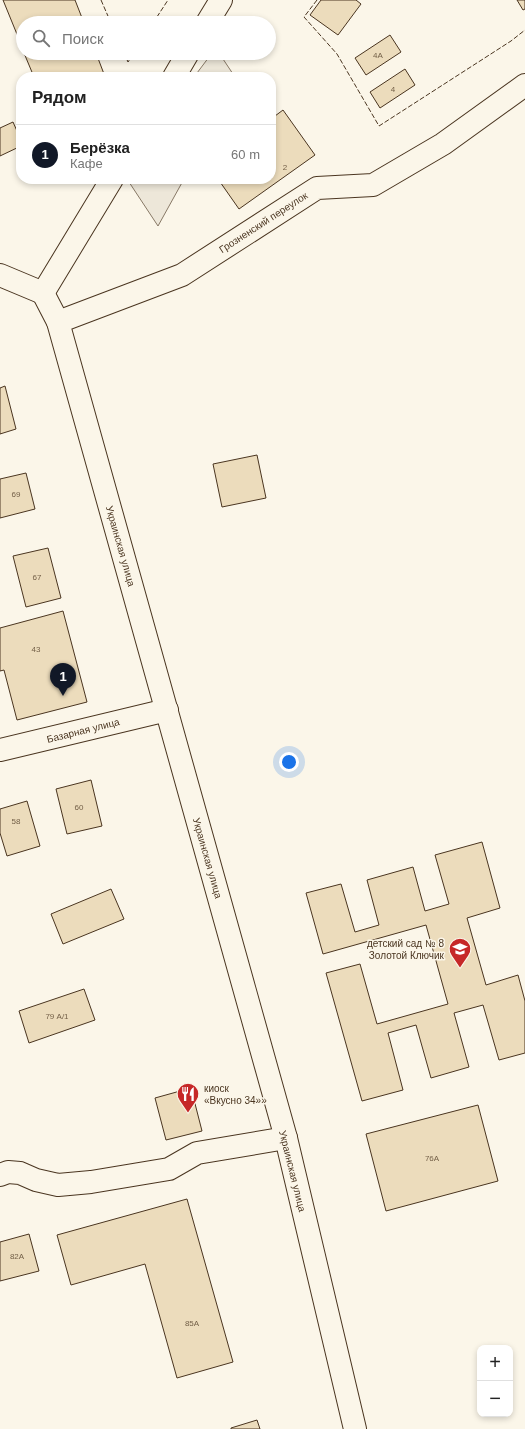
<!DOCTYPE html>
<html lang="ru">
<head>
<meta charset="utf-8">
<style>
  :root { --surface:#fff; --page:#f6f6f6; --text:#222; --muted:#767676; --line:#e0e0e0; --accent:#111827 }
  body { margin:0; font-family:Helvetica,sans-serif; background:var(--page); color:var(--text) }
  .controls { position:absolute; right:12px; bottom:12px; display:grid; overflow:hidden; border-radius:8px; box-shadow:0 2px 6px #0003 }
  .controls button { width:36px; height:36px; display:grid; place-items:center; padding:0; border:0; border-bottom:1px solid var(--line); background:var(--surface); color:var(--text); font:20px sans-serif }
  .you { position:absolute; left:289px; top:762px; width:14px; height:14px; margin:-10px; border:3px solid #fff; border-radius:50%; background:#1a73e8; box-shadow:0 0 0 6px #1a73e833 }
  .badge { display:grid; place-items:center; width:26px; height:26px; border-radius:50%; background:var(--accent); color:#fff; font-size:13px; font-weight:700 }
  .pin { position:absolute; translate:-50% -33px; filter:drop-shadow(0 1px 2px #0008) }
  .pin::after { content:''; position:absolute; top:21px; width:14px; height:12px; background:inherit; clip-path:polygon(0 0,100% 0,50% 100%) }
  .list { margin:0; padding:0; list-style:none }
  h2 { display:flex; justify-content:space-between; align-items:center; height:52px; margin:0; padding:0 16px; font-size:17px }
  h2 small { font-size:13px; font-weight:400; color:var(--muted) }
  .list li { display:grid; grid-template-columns:26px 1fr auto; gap:12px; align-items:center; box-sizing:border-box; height:60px; padding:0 16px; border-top:1px solid var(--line) }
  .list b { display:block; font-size:15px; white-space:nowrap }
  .list p { margin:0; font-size:13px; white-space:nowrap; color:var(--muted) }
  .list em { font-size:13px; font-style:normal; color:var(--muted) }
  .icon { flex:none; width:22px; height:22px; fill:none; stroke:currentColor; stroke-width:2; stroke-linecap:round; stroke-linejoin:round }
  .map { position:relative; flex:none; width:525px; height:1429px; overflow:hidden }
  .search { position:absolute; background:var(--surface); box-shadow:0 2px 6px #0003; left:16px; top:16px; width:260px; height:44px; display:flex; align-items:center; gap:10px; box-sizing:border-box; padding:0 14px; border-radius:22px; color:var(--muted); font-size:15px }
  .panel { position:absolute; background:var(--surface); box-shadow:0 2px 6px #0003; left:16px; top:72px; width:260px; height:112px; border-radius:16px }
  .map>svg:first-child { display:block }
  .parking { fill:#ede7d9; stroke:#887966 }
  .building { fill:#ecdcbc; stroke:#4a3520 }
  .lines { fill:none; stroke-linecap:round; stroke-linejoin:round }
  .minor-casing { stroke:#4a3520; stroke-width:24 }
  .minor { stroke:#fbf6e9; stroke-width:22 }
  .fence { stroke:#4a3520; stroke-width:1; stroke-dasharray:5 2; stroke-linecap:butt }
  .labels { text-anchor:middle; stroke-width:3; stroke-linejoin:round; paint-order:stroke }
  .number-label { font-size:8px; fill:#725f47 }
  .street-label { font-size:10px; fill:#4a3520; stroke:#fbf6e9 }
  .poi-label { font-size:10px; fill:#4a3520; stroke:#fbf6e9; text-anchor:end }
</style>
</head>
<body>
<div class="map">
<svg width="525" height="1429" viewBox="0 0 525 1429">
  <rect width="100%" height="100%" fill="#fbf6e9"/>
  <!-- parking -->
  <g class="parking">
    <polygon points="212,53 219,53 235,77 194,77"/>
    <polygon points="127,179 184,179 158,226"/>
  </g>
  <!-- building -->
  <g class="building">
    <polygon points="3,0 75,0 84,23 23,23 23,49"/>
    <polygon points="321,0 356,0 361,4 338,35 310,15"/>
    <polygon points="517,0 525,0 525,9 523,10"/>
    <polygon points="390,35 401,52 366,75 355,58"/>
    <polygon points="24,53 96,53 104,74 107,73 109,77 34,77"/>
    <polygon points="405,69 415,85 380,108 370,92"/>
    <polygon points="283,110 315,155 239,209 218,179 271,179 271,119"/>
    <polygon points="13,122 21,140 21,146 0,156 0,128"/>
    <polygon points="5,386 16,429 0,434 0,388"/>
    <polygon points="257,455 266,498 222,507 213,464"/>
    <polygon points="26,473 35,509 0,518 0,479"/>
    <polygon points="48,548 61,598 26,607 13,556"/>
    <polygon points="63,611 87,702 17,720 4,670 0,671 0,628"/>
    <polygon points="91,780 102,826 67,834 56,789"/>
    <polygon points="27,801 40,846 7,856 0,833 0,809"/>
    <polygon points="482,842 500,908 467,918 486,985 518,975 525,1001 525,1053 499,1060 483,1005 454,1013 469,1067 431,1078 416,1025 388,1033 403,1090 362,1101 326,973 360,964 377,1024 448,1004 426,925 323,954 306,893 341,884 355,932 379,925 367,880 413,867 425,911 449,904 435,855"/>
    <polygon points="111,889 124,919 63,944 51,914"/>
    <polygon points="84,989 95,1020 29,1043 19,1011"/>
    <polygon points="191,1088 202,1131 166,1140 155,1098"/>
    <polygon points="478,1105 498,1181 386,1211 366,1134"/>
    <polygon points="187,1199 233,1362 177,1378 145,1264 71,1285 57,1235"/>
    <polygon points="29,1234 39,1271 0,1281 0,1242"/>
    <polygon points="257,1420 260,1429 231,1429 231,1428"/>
  </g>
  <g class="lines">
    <!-- minor casing -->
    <g class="minor-casing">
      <g id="minor">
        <polyline points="207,23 221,0"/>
        <polyline points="174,77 188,53"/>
        <polyline points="0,275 43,293"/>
        <polyline points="43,293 58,322 286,1138 355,1429"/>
        <polyline points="43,293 112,179"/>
        <polyline points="58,322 182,275 317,188 373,185 443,144 525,85"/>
        <polyline points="0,750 167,710"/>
        <polyline points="0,1175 8,1172 20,1173 36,1180 58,1185 91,1182 169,1169 197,1153 286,1138"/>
      </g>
    </g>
    <!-- minor -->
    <use href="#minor" class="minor"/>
    <!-- fence -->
    <g class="fence">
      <polyline points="101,0 111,23"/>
      <polyline points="317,0 304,17 337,54 379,126 511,41 525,30"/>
      <polyline points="153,23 168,0"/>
      <polyline points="124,53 128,62 134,53"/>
    </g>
  </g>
  <!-- icons -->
  <defs>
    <g id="school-pin" transform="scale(1.15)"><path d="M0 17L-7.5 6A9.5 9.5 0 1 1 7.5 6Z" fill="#c62828" stroke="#fbf6e9"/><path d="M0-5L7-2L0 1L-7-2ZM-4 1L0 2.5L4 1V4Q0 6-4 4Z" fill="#fff"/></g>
    <g id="restaurant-pin" transform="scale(1.15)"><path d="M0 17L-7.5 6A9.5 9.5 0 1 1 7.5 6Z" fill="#c62828" stroke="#fbf6e9"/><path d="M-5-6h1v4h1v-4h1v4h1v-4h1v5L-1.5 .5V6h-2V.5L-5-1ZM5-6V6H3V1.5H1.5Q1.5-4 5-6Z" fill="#fff"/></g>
  </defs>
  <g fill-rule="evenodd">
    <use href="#school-pin" x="460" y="949"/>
    <use href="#restaurant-pin" x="188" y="1094"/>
  </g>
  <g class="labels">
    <!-- number labels -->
    <g class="number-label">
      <text x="378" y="58">4А</text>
      <text x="393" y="92">4</text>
      <text x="285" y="170">2</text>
      <text x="16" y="497">69</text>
      <text x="37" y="580">67</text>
      <text x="36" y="652">43</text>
      <text x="79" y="810">60</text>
      <text x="16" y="824">58</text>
      <text x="57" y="1019">79 А/1</text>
      <text x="432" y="1161">76А</text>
      <text x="17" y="1259">82А</text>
      <text x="192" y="1326">85А</text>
    </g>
    <!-- street labels -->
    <g class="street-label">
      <text transform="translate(263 222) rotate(-33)" y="4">Грозненский переулок</text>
      <text transform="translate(121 546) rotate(74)" y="4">Украинская улица</text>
      <text transform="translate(83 730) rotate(-14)" y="4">Базарная улица</text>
      <text transform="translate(208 858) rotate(74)" y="4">Украинская улица</text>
      <text transform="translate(293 1171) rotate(76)" y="4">Украинская улица</text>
    </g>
    <!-- poi labels -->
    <g class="poi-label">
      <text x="444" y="947">детский сад № 8<tspan x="444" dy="12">Золотой Ключик</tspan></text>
      <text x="204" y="1092" text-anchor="start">киоск<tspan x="204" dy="12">«Вкусно 34»»</tspan></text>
    </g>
  </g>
</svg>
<div class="controls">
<button>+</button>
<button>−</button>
</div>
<div class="you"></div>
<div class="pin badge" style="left:63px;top:696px">1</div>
<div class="search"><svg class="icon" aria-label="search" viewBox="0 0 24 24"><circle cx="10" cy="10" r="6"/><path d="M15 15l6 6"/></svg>Поиск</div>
<section class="panel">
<h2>Рядом<small></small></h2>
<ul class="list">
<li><span class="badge">1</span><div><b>Берёзка</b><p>Кафе</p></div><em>60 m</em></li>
</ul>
</section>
</div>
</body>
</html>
